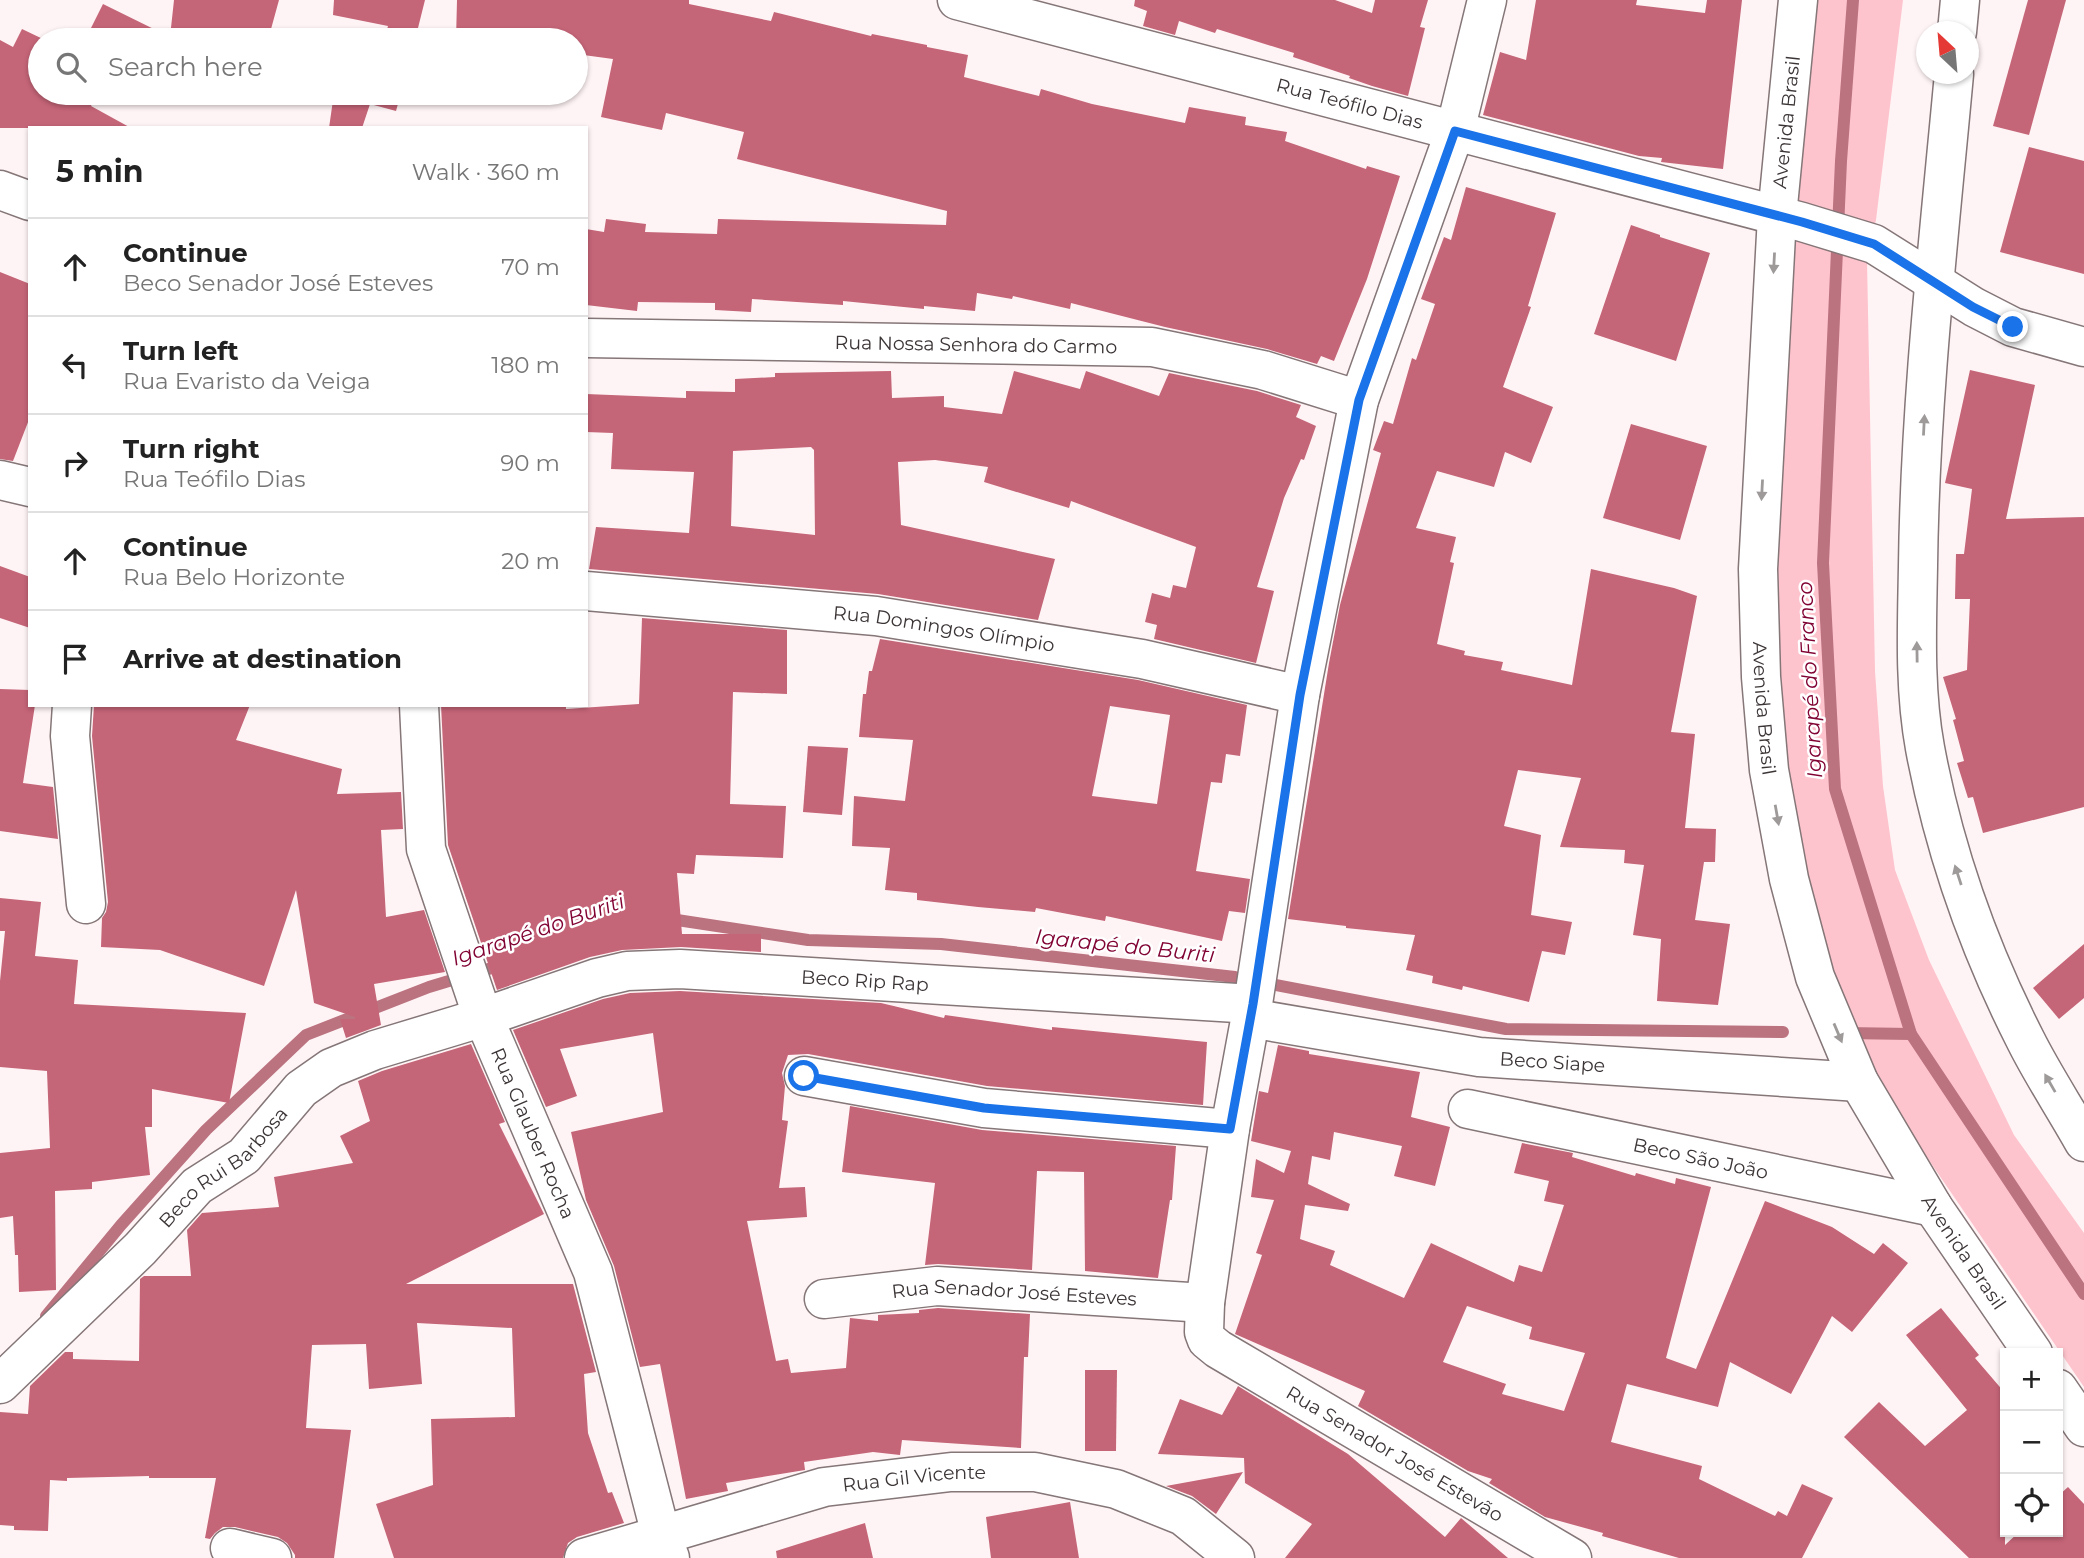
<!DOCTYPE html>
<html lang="en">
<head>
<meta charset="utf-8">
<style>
  :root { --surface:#fff; --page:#f2f2f2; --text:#222; --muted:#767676; --line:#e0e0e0 }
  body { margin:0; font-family:Montserrat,sans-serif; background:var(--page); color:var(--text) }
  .controls { position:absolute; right:21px; bottom:21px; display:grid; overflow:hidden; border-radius:0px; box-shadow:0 2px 5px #0004 }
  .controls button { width:63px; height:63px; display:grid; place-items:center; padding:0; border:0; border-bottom:2px solid var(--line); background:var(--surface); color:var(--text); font:35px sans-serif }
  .compass { position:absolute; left:1916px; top:21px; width:63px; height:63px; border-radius:50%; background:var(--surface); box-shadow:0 2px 5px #0004; rotate:334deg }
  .stop { position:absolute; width:21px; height:21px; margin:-16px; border:5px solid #1a73e8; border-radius:50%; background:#fff }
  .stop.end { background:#1a73e8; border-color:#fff; box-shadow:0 2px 7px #0008 }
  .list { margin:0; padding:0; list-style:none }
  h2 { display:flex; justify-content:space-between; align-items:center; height:91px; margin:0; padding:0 28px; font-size:30px }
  h2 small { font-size:23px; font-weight:400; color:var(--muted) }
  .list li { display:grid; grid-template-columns:46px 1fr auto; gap:21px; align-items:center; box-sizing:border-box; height:98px; padding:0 28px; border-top:2px solid var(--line) }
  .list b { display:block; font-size:26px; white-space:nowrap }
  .list p { margin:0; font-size:23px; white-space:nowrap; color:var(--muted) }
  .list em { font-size:23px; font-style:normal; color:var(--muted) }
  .icon { flex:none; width:38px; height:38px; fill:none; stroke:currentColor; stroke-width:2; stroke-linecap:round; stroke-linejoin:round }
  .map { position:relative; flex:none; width:2084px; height:1558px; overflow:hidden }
  .search { position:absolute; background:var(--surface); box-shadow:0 2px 5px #0004; left:28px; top:28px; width:560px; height:77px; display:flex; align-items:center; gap:18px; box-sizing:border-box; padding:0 24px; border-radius:38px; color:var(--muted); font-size:26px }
  .panel { position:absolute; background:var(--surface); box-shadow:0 2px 5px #0004; left:28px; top:126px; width:560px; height:581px; border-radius:0px }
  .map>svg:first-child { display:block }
  .green { fill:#fec4cd }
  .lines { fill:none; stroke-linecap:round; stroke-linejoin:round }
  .stream { stroke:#bb7380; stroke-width:12 }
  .building { fill:#c56578; fill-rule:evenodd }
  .minor-casing { stroke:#857678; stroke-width:41 }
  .trunk-casing { stroke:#857678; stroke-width:41 }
  .minor { stroke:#fff; stroke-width:38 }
  .trunk { stroke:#fff; stroke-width:38 }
  .oneway { fill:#9e9a9a }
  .route { stroke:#1a73e8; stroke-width:9 }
  .labels { text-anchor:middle; stroke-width:5; stroke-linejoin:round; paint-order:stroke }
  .street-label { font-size:19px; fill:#3c3536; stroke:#fff }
  .water-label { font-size:21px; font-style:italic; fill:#810333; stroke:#fff }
</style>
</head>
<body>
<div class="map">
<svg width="2084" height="1558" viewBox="0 0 2084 1558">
  <rect width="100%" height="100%" fill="#fff4f5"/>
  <!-- green -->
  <polygon class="green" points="1804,0 1903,0 1876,220 1867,260 1875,671 1883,786 1895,870 1929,960 2014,1135 2084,1233 2084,1387 1911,1134 1841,1011 1774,759 1764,525"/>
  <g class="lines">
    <!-- stream -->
    <g class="stream">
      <polyline points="1853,0 1841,161 1823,563 1835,789 1911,1034 2084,1294"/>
      <polyline points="664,918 808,940 941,944 1235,977"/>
      <polyline points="1270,984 1506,1029 1783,1032"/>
      <polyline points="1845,1033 1911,1034"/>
      <polyline points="46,1316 121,1225 206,1130 306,1035 429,987 505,964"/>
    </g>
  </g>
  <!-- building -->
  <g class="building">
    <polygon points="174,0 279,0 268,40 85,40 103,4 170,37"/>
    <polygon points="334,0 425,0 415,40 384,40 388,26 333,15"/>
    <polygon points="457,0 689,0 689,4 771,21 774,12 871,36 872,34 927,45 927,47 968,55 964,77 1039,96 1041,89 1092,104 1185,123 1189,107 1246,117 1245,125 1287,132 1285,141 1366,169 1367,166 1400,176 1367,279 1334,361 1321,356 1317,364 1267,349 1165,327 1071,303 1070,309 1013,296 1012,299 977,293 975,311 924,306 924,309 843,301 843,305 752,299 751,312 715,310 715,303 638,302 637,311 586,305 586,229 604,232 606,219 646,224 645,232 717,234 718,219 946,225 947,211 737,159 744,132 666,113 662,130 601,117 613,59 576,54 576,40 456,40"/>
    <polygon points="1135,0 1335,0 1372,13 1375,0 1428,0 1420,27 1425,28 1408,96 1372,86 1349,78 1350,76 1293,57 1294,53 1217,29 1215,33 1179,21 1175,35 1143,26 1147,11 1134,6"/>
    <polygon points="1536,0 1637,0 1636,5 1705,13 1707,0 1742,0 1723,169 1661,162 1662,158 1639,156 1483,115 1500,52 1526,60"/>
    <polygon points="2028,0 2066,0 2029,135 1993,126"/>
    <polygon points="22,29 45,40 40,40 40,93 97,93 91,106 131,128 0,128 0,40 13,47"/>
    <polygon points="334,93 401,93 396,111 370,104 362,128 329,128"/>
    <polygon points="2029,147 2084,161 2084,274 2000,252"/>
    <polygon points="1466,187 1556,213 1528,306 1531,307 1503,387 1553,407 1531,463 1505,452 1494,487 1437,471 1416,528 1456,537 1450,562 1454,563 1437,644 1465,651 1464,655 1503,662 1501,670 1572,685 1591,569 1674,588 1697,596 1671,732 1695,734 1685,828 1716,829 1715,862 1704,862 1695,920 1730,924 1718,1005 1657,1001 1661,939 1633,935 1644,865 1624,863 1625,850 1560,847 1581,778 1518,770 1504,826 1541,835 1531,915 1572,922 1565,955 1542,951 1529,1002 1463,986 1462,990 1432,983 1433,976 1406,970 1415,935 1346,928 1346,926 1288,919 1329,663 1340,605 1381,453 1373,450 1384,421 1393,424 1412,358 1416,360 1435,304 1421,299 1444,237 1451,240"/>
    <polygon points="1631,225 1660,235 1660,237 1710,253 1676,361 1594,334"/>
    <polygon points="0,272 30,284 30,417 13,461 0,459"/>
    <polygon points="1970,370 2035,385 2006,519 2084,517 2084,807 1983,833 1973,797 1968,798 1957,763 1964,761 1953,720 1956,719 1943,677 1967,670 1970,599 1955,599 1956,554 1964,554 1972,489 1945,483"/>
    <path d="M891,371L892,398L944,396V407L1002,414L1014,371L1080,389L1086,371L1159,396L1169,373L1257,391L1301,405L1296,417L1316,426L1304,460L1301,459L1284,498L1257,587L1274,591L1256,663L1154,639L1157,625L1145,622L1152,593L1170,598L1173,585L1186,588L1196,547L1071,501L1069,508L984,482L988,467L935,460L898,462L901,525L1055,559L1038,620L878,594L589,569L596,527L689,533L694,472L611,469L613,433L586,432V394L686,398V391L735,392V379L775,377V373ZM811,447L814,450L815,535L731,526L733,451Z"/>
    <polygon points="1631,424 1707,446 1680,540 1603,518"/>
    <polygon points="0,566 30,577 30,628 0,618"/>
    <polygon points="642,618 787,630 787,694 733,692 730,804 786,806 783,858 696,855 694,874 677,873 682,934 761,934 761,952 681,947 622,950 590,957 497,990 448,845 441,705 566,705 566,709 639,704"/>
    <path d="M880,639L1138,680L1247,705L1240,756L1226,754L1222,783L1211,782L1196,871L1250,879L1245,913L1229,911L1222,941L1106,916L1105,921L1036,908L1035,912L978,907L917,900V893L885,890L890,848L852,846L854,796L905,801L913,740L859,737L863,694H866L869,671H872ZM1110,706L1170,715L1157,804L1092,796Z"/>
    <polygon points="0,689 30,690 30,705 35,705 23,783 53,787 58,839 0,831"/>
    <polygon points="94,705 250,705 236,740 342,769 337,794 401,792 403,829 381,830 386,917 424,910 445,972 374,984 381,1025 346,1038 340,1019 355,1019 355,1017 314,1003 296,890 264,986 160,950 101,947 102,918 106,912 108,902 92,736"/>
    <polygon points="808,746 848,748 842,815 803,812"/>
    <polygon points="0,898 41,902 35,956 78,960 74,1004 246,1013 229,1103 152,1089 152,1127 145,1127 150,1175 92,1182 92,1189 55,1191 56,1290 19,1292 18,1255 15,1255 13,1216 0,1218 0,1153 50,1148 47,1071 0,1067 0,981 5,931 0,931"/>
    <polygon points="2084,944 2084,998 2059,1019 2033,988"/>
    <polygon points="680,991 881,1003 944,1018 945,1015 1052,1030 1052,1027 1207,1042 1203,1105 987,1086 808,1054 788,1055 782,1073 785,1086 782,1120 788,1121 779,1188 805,1187 807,1217 747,1221 776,1361 788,1359 791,1373 846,1368 850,1318 878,1321 878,1315 919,1313 919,1310 938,1308 1030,1314 1028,1357 1024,1357 1021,1448 902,1440 900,1455 873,1452 804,1462 805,1470 726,1483 728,1491 686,1499 660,1364 640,1367 614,1266 586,1200 571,1132 663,1112 653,1033 560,1049 577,1096 546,1107 513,1030 603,999 630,993"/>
    <polygon points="471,1044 505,1122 499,1124 544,1214 406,1284 573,1284 596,1372 584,1374 588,1433 608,1493 612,1492 624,1523 577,1537 568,1543 563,1558 394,1558 376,1504 433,1485 431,1419 515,1417 512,1328 417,1323 422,1384 369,1389 366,1344 312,1345 306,1428 351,1430 334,1558 295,1558 295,1555 287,1543 278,1537 235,1527 223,1527 215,1533 210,1539 205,1538 216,1478 149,1478 149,1476 67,1478 67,1481 50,1480 48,1531 14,1530 14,1526 0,1525 0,1412 28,1414 30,1386 65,1352 73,1352 73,1359 139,1361 140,1279 144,1276 191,1276 187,1230 202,1213 279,1207 274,1177 353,1163 340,1136 370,1121 358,1081 382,1071"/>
    <path d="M1278,1045L1309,1051V1054L1420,1072L1411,1117L1450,1127L1435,1186L1394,1176L1402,1146L1334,1132L1330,1160L1312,1156L1308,1184L1350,1204L1348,1211L1305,1205L1300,1239L1335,1251L1330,1265L1404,1298L1431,1243L1514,1282L1519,1265L1542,1272L1564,1205L1544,1201L1549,1181L1514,1173L1522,1143L1573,1153L1572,1157L1635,1176L1636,1173L1675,1184L1676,1178L1711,1187L1666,1358L1696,1369L1765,1201L1832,1227L1874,1254L1883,1243L1908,1263L1852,1332L1832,1316L1791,1394L1730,1362L1718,1407L1627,1384L1611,1442L1702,1466L1699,1479L1775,1516L1778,1511L1787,1516L1802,1484L1833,1498L1802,1558H1679L1602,1536L1603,1533L1545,1517L1489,1483L1492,1479L1468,1471L1358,1406L1365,1391L1235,1334L1262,1255L1256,1253L1274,1200L1251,1197L1256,1159L1284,1173L1291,1151L1251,1141L1259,1091L1268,1093ZM1467,1306L1532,1327L1529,1339L1585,1353L1564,1411L1502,1394L1506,1384L1443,1362Z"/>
    <polygon points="850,1106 982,1130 1176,1146 1172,1200 1170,1200 1158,1278 1085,1271 1084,1172 1037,1171 1032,1270 938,1264 925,1265 935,1183 842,1172"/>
    <polygon points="1941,1308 1979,1355 1975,1358 2005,1393 2005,1545 2019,1532 2058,1532 2058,1496 2068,1487 2084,1504 2084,1558 1969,1558 1844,1437 1879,1402 1925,1446 1967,1410 1906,1335"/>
    <polygon points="1085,1370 1117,1370 1116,1451 1085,1451"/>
    <polygon points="1238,1386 1348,1454 1445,1537 1461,1518 1508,1558 1285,1558 1312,1524 1245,1483 1244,1458 1158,1454 1180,1399 1222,1415"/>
    <polygon points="1243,1472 1216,1514 1192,1496 1166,1486"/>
    <polygon points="1070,1502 1079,1558 991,1558 986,1517"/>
    <polygon points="865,1523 873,1558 777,1558 776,1551"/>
  </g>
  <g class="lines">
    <!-- minor casing -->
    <g class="minor-casing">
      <g id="minor">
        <path id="s1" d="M957,0L1802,222L1874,244L1974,307L2013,327L2084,347"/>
        <path id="s2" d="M1487,0L1455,131L1359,400L1300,695L1253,1004L1230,1129L1205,1303L1204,1332L1207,1340L1218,1349L1572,1558"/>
        <polyline points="0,190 30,201"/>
        <path id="s3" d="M586,338L1152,347L1263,370L1359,400"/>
        <polyline points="0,480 30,487"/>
        <path id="s4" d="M586,591L876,616L1142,659L1300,695"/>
        <polyline points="72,705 70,736 86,904"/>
        <path id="s5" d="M419,705L426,849L480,1009L593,1272L661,1535L670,1558"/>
        <path id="s6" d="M1250,1018L1479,1057L1859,1082"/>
        <polyline points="804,1076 984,1108 1230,1129"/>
        <path id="s7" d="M1468,1109L1933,1207"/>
        <path id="s8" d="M824,1299L937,1286L1205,1303"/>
        <path id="s9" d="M0,1384L140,1249L197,1186L244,1156L301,1089L331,1068L375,1050L484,1017L597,978L627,971L680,969L1253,1004"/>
        <polyline points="230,1548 272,1558"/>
        <path id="s10" d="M584,1558L824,1487L951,1472H1035L1116,1489L1183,1516L1235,1558"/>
      </g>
    </g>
    <!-- trunk casing -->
    <g class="trunk-casing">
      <g id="trunk">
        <path id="s11" d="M1798,0L1777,216L1758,569L1761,677L1769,770L1789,879L1815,977L1859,1082L1933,1207L2033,1353"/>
        <polyline points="1957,32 1960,0"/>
        <path d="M1954,74C1939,237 1920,401 1918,566C1917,626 1914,688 1925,748C1944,850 1979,949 2026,1041C2043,1075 2065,1108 2084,1142"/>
        <polyline points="2058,1389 2084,1427"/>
      </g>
    </g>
    <!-- minor -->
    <use href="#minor" class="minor"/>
    <!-- trunk -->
    <use href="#trunk" class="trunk"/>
  </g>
  <!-- one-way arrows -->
  <defs><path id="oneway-solid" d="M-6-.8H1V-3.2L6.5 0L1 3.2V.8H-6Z" transform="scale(1.75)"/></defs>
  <g class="oneway">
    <use href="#oneway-solid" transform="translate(1774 263) rotate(93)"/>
    <use href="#oneway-solid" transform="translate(1924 425) rotate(-87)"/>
    <use href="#oneway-solid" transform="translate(1762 490) rotate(93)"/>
    <use href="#oneway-solid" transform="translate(1917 652) rotate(-91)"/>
    <use href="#oneway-solid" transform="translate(1777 815) rotate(80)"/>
    <use href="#oneway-solid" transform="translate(1958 875) rotate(-108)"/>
    <use href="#oneway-solid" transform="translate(1838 1033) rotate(67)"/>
    <use href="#oneway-solid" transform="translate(2050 1083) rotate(-120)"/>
  </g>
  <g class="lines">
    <!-- route -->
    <polyline class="route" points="804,1076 984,1108 1230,1129 1253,1004 1300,695 1359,400 1455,131 1802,222 1874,244 1973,307 2013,327"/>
  </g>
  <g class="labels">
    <!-- street labels -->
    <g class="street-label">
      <text dy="7" stroke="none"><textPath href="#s1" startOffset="406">Rua Teófilo Dias</textPath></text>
      <text transform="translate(1786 122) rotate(-84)" y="7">Avenida Brasil</text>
      <text dy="7" stroke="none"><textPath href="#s3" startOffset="390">Rua Nossa Senhora do Carmo</textPath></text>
      <text dy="7" stroke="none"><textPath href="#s4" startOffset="360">Rua Domingos Olímpio</textPath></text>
      <text dy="7" stroke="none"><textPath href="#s11" startOffset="710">Avenida Brasil</textPath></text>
      <text dy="7" stroke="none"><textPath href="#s9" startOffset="1010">Beco Rip Rap</textPath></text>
      <text dy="7" stroke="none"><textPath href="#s6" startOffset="306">Beco Siape</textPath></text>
      <text dy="7" stroke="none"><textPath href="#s5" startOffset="448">Rua Glauber Rocha</textPath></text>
      <text dy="7" stroke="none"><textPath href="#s7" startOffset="238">Beco São João</textPath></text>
      <text dy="7" stroke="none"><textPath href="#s9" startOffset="312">Beco Rui Barbosa</textPath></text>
      <text dy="7" stroke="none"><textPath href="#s11" startOffset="1298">Avenida Brasil</textPath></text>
      <text dy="7" stroke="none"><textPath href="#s8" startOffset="191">Rua Senador José Esteves</textPath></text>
      <text dy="7" stroke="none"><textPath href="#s2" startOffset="1594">Rua Senador José Estevão</textPath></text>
      <text dy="7" stroke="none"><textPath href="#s10" startOffset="341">Rua Gil Vicente</textPath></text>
    </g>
    <!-- water labels -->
    <g class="water-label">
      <text transform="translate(1810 680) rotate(-93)" y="7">Igarapé do Franco</text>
      <text transform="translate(538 930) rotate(-19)" y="7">Igarapé do Buriti</text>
      <text transform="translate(1125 946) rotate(6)" y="7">Igarapé do Buriti</text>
    </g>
  </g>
</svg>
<div class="controls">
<button>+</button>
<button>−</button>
<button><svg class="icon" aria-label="locate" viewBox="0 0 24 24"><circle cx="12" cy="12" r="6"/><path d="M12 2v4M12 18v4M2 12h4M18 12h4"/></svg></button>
</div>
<svg class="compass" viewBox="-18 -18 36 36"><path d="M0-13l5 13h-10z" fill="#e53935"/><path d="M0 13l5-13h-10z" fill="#767676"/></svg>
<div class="stop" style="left:804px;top:1076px"></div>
<div class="stop end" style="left:2013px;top:327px"></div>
<div class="search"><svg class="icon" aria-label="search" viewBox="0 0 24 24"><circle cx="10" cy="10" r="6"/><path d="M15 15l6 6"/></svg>Search here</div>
<section class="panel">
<h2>5 min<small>Walk · 360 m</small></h2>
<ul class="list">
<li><svg class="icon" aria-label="ahead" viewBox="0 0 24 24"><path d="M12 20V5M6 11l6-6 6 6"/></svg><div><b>Continue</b><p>Beco Senador José Esteves</p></div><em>70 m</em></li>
<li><svg class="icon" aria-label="left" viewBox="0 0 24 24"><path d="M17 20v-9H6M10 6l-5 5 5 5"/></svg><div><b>Turn left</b><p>Rua Evaristo da Veiga</p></div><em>180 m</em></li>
<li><svg class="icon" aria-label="right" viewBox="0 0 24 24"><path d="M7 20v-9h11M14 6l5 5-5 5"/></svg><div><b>Turn right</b><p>Rua Teófilo Dias</p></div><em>90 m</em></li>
<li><svg class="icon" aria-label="ahead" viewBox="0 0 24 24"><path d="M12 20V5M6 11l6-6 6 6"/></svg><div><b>Continue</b><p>Rua Belo Horizonte</p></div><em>20 m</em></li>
<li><svg class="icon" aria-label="arrive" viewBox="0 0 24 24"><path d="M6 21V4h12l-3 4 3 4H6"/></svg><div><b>Arrive at destination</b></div></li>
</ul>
</section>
</div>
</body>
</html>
